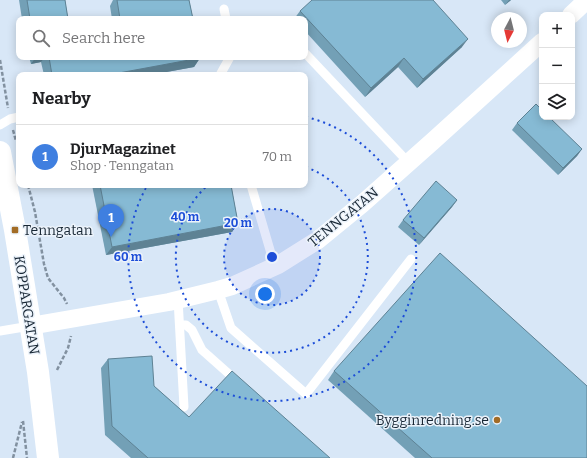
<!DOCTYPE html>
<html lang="en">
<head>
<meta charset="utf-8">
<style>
  :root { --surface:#fff; --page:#f6f6f6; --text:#202124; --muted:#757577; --line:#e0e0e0; --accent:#d93025 }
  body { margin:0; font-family:Bitter,serif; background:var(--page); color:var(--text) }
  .controls { position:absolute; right:12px; top:12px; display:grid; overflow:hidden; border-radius:8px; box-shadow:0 2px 10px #0003 }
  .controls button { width:36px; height:36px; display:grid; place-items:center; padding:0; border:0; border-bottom:1px solid var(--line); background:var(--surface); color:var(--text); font:20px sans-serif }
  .compass { position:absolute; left:491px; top:12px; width:36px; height:36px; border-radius:50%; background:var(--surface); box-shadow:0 2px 10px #0003; rotate:187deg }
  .you { position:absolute; left:265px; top:294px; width:14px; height:14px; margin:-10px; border:3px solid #fff; border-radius:50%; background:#1a73e8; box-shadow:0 0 0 6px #1a73e833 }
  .badge { display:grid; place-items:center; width:26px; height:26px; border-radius:50%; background:var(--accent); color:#fff; font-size:13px; font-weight:700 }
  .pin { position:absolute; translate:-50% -33px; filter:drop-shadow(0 1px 2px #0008) }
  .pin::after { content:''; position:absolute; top:21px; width:14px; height:12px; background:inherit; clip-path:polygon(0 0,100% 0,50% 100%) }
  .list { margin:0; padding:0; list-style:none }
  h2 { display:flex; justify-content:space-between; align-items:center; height:52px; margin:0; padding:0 16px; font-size:17px }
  h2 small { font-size:13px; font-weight:400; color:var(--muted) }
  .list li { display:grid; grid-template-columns:26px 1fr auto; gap:12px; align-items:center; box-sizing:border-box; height:64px; padding:0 16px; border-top:1px solid var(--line) }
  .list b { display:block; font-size:15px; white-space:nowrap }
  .list p { margin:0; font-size:13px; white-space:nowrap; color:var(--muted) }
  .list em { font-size:13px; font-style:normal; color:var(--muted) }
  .icon { flex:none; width:22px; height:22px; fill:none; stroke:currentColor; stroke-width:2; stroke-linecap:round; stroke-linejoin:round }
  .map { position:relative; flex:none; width:587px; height:458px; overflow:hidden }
  .search { position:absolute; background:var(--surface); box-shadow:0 2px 10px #0003; left:16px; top:16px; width:292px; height:44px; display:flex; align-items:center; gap:10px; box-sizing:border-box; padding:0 14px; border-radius:8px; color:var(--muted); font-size:15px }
  .panel { position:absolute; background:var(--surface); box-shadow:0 2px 10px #0003; left:16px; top:72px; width:292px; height:116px; border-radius:8px }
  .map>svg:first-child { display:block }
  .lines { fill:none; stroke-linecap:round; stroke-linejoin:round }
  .path { stroke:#8291a0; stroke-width:2.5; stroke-dasharray:4 2; stroke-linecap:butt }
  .service { stroke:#fff; stroke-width:9 }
  .minor { stroke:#fff; stroke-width:18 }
  .tertiary { stroke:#fff; stroke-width:22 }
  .wall { fill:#73a0b6 }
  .shaded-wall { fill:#5e8294 }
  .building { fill:#86bad4; stroke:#5e8294 }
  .ring { fill:none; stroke:#1d4ed8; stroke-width:2; stroke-dasharray:2 4 }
  .poi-dot { fill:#a26c26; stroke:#ecf3fb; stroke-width:1.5 }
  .labels { text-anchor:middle; stroke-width:3; stroke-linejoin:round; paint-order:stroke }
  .street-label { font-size:14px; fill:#182735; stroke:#ecf3fb }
  .poi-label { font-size:14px; fill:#182735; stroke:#ecf3fb; text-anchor:start }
  .centre { fill:#1d4ed8; stroke:#ecf3fb; stroke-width:2 }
  .ring-label { font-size:12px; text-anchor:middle; font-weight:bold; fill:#1d4ed8; stroke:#ecf3fb; stroke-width:3; stroke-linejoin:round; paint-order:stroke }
</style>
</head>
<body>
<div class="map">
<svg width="587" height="458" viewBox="0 0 587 458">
  <rect width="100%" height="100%" fill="#d8e7f7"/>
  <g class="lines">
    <!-- path -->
    <g class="path">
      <polyline points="0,60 8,108"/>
      <polyline points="13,130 16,141"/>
      <polyline points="28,185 35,212 44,264 48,278 64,298 67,304"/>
      <polyline points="57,370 68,348 71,336"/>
      <polyline points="23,421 27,458"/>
      <polyline points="13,458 22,422"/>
    </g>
    <!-- service -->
    <g class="service">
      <polyline points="224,9 226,19"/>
      <polyline points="305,53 409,163"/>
      <polyline points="220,75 230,57"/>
      <polyline points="0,125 10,119 19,117"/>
      <polyline points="251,185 275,267"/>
      <polyline points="218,290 231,328 306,394 411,259"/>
      <polyline points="178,299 184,407"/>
      <polyline points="180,325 186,325 192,330 202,350 238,382"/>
      <polyline points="0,331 30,326"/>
    </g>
    <!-- minor -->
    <g class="minor">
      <polyline points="571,15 587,0"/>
      <polyline points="30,326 169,302 218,290 232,286 278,265 318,240 362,204 433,141 542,42"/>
    </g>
    <!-- tertiary -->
    <polyline class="tertiary" points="0,152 15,230 38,372 48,458"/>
  </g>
  <!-- wall -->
  <g class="wall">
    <polygon points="19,0 65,0 68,19 22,19"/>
    <polygon points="113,0 189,0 193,19 112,19 110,6"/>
    <polygon points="501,0 511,0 505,5"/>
    <polygon points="300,11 462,47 417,88 398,67 365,97 305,31 305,19 294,19"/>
    <polygon points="29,57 200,57 200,58 194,67 150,75 44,75 41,62 31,64"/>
    <polygon points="517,123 582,149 577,156 558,175 512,130"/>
    <polygon points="92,185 231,185 238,223 232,232 106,255"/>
    <polygon points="457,200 452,207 419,245 398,227 403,220"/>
    <polygon points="108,359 154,386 189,417 330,458 131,458 105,435 101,368"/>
    <polygon points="334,371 587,458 415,458 328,380"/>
  </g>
  <!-- shaded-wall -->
  <g class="shaded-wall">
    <polygon points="509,0 511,0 505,5"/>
    <polygon points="468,39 462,47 417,88 423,79"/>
    <polygon points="36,57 45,57 41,62 31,64"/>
    <polygon points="200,58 194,67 150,75 108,75"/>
    <polygon points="404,58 398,67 365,97 371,88"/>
    <polygon points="582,149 577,156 558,175 563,168"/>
    <polygon points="457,200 452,207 419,245 424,238"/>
    <polygon points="238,223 232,232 106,255 112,247"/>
  </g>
  <!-- building -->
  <g class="building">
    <polygon points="27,0 65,0 68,19 30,19"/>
    <polygon points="117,0 189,0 193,19 120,19"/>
    <polygon points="312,0 433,0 468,39 423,79 404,58 371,88 300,11"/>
    <polygon points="49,57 200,57 200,58 108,75 52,75"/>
    <polygon points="536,104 542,110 542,117 549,117 582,149 563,168 517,123"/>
    <polygon points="436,181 457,200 424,238 403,220"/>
    <polygon points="100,185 231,185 238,223 112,247"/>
    <polygon points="440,253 587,386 587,458 432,458 334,371"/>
    <polygon points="152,356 154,386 189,417 232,371 330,458 148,458 112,426 108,359"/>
  </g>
  <!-- distance rings -->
  <circle cx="272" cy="257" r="48" fill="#1d4ed8" fill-opacity=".12"/>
  <g class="ring">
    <circle cx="272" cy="257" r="48"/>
    <path d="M306 167A96 96 0 1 1 208 185"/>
    <path d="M306 117A144 144 0 1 1 147 186"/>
  </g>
  <!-- markers -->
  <g class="poi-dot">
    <rect x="11" y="226" width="8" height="8" rx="2"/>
    <circle cx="497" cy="420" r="4"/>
  </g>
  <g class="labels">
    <!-- street labels -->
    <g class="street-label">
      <text transform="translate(343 217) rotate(-39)" y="5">TENNGATAN</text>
      <text transform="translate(27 305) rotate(81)" y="5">KOPPARGATAN</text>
    </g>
    <!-- poi labels -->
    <g class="poi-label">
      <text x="23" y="235">Tenngatan</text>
      <text x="489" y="425" text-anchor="end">Bygginredning.se</text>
    </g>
  </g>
  <circle cx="272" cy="257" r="6" class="centre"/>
  <g class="ring-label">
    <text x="185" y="221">40 m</text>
    <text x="238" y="227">20 m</text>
    <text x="128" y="261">60 m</text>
  </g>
</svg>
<div class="controls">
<button>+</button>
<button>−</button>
<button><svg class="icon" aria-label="layers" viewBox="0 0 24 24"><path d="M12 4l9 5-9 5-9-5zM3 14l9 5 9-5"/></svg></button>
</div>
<svg class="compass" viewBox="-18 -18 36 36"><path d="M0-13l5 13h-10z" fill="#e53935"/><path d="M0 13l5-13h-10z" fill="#757577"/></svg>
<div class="you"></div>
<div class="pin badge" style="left:111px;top:237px;background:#3f7fe0">1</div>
<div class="search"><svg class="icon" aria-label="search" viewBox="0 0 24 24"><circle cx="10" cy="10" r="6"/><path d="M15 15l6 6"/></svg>Search here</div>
<section class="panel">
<h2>Nearby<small></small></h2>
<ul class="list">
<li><span class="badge" style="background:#3f7fe0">1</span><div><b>DjurMagazinet</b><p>Shop · Tenngatan</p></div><em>70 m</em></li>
</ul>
</section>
</div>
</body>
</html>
